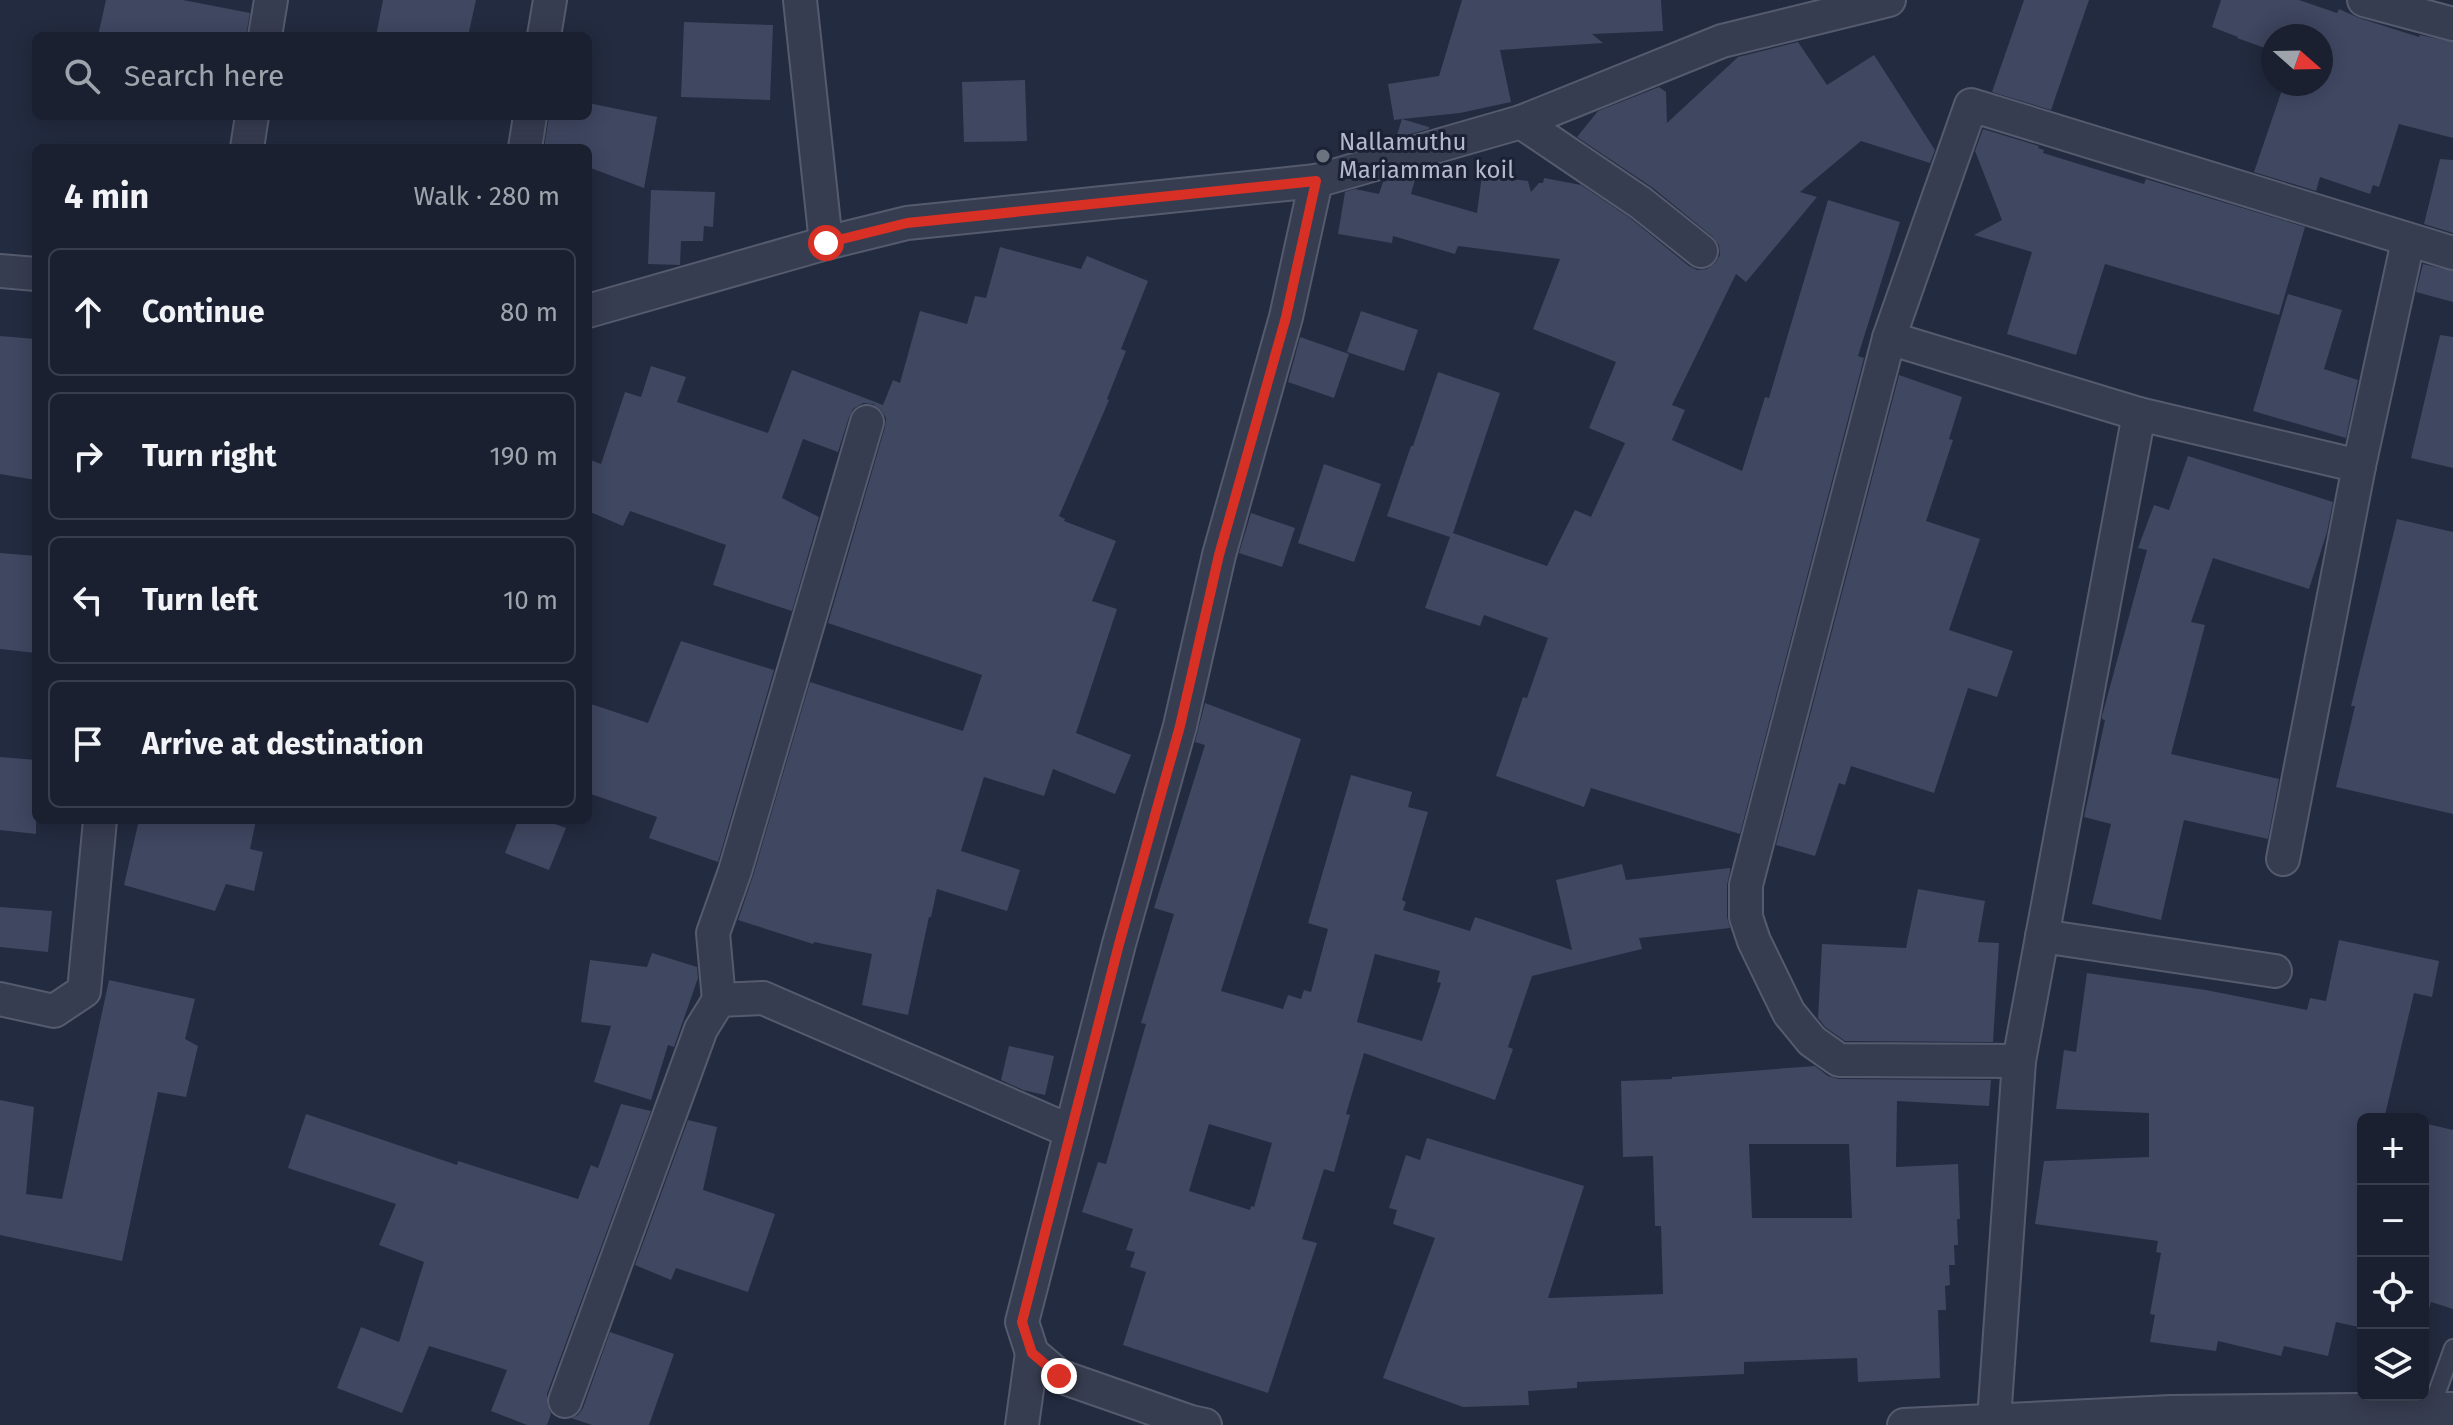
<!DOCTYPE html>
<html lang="en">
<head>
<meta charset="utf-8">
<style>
  :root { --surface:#1a2030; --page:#232838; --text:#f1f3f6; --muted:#9fa3ab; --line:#383e4c }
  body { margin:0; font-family:"Fira Sans",sans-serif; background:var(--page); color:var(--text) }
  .controls { position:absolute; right:24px; bottom:24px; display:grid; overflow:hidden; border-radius:12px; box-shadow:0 4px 20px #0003 }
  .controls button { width:72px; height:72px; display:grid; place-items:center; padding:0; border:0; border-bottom:2px solid var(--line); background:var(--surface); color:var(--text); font:40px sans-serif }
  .compass { position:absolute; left:2261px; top:24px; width:72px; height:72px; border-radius:50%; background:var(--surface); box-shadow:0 4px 20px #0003; rotate:110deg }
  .stop { position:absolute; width:24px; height:24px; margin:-18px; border:6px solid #d93025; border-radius:50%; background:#fff }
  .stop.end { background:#d93025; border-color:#fff; box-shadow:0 2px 8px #0008 }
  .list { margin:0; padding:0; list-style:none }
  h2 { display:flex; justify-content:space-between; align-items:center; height:104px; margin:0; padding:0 32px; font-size:34px }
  h2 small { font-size:26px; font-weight:400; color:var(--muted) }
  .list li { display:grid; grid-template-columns:52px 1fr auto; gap:24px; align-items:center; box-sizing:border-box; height:128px; margin:0 16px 16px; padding:0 16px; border:2px solid var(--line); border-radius:12px }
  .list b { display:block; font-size:30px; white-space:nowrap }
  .list em { font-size:26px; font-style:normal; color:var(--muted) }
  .icon { flex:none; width:44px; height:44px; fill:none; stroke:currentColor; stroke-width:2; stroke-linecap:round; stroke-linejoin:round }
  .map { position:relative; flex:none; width:2453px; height:1425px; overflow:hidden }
  .search { position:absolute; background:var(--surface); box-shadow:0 4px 20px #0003; left:32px; top:32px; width:560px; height:88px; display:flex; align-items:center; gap:20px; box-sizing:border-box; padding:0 28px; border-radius:12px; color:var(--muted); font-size:30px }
  .panel { position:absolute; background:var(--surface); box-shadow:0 4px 20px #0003; left:32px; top:144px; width:560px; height:680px; border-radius:12px }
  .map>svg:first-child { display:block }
  .building { fill:#3f4761; fill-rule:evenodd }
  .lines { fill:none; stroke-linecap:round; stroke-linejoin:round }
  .service-casing { stroke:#555b6e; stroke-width:20 }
  .minor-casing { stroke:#555b6e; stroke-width:36 }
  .service { stroke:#373d50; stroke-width:16 }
  .minor { stroke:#373d50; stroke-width:32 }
  .route { stroke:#d93025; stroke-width:10 }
  .worship-dot { fill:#6b7280; stroke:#1c2235; stroke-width:3 }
  .labels { text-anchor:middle; stroke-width:6; stroke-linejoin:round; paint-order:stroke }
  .poi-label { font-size:24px; fill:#b4b9cb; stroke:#1c2235; text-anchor:start }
</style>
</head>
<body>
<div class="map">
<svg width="2453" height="1425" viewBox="0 0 2453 1425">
  <rect width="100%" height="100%" fill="#232b40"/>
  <!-- building -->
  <g class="building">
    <polygon points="106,0 183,0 250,13 246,36 98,36"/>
    <polygon points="383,0 476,0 468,36 376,36"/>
    <polygon points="1462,0 1661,0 1663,31 1592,34 1603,43 1500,50 1511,102 1460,113 1402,119 1429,127 1429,129 1396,138 1402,119 1394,120 1388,84 1439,76"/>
    <polygon points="2024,0 2089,0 2051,110 1992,92"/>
    <polygon points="2221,0 2299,0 2337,13 2339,9 2359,18 2419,37 2420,35 2453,42 2453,138 2399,124 2379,187 2373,185 2370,194 2320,177 2316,191 2254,172 2284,84 2321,84 2321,36 2273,36 2273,51 2237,38 2238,37 2212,27"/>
    <polygon points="684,22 773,25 770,100 681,97"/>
    <polygon points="1798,42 1827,85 1874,55 1935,150 1930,163 1861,141 1800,192 1817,197 1746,282 1736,274 1672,405 1685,410 1672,440 1742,471 1765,397 1769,398 1828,200 1900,222 1858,356 1864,358 1740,834 1591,788 1584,807 1496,776 1523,697 1527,698 1548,638 1484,615 1480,626 1425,608 1450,537 1387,516 1411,446 1413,446 1438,372 1500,393 1453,533 1547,566 1575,510 1591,517 1625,443 1589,428 1616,362 1533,329 1560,259 1458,246 1455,254 1393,236 1392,243 1338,234 1345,192 1355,189 1379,194 1383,182 1417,172 1411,194 1477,213 1482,175 1528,181 1531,192 1539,183 1543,183 1544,178 1581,185 1630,218 1689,266 1697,270 1707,269 1715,263 1720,255 1719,245 1713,237 1653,188 1577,137 1598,111 1659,87 1666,92 1667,123 1738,57"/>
    <polygon points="1025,80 1027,141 964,142 962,82"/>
    <polygon points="588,103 657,117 644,188 588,167 588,148 544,148 549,116 588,116"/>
    <polygon points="1983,129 2039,146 2038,148 2044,150 2043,153 2144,184 2146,179 2305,227 2279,315 2105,264 2076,355 2007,334 2032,252 1974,235 2002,220 1975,151"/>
    <polygon points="2440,159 2453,160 2453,233 2424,224"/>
    <polygon points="651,190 715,192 713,227 704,226 703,241 681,241 680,265 648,264"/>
    <polygon points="1000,247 1081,269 1087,256 1148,281 1121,349 1126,351 1107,399 1109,400 1059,516 1065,519 1064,521 1116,541 1092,601 1117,609 1076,733 1131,755 1115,794 1053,769 1044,796 984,777 961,851 1020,870 1007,911 937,889 931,917 929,917 908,1015 862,1005 872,954 814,942 813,944 738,920 753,876 810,682 963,731 982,675 828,623 885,427 886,418 881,410 873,404 863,403 853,409 849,417 838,452 803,439 782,498 819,517 792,611 713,585 726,545 630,511 623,526 588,511 588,459 601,464 625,392 641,397 651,366 686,377 677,402 768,433 792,370 883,405 893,380 900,383 920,311 967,324 975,296 986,298"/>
    <polygon points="2423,264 2453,271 2453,302 2416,292"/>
    <polygon points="2288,294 2342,310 2324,369 2358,380 2346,438 2253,411"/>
    <polygon points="1361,311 1418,330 1404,371 1347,352"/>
    <polygon points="2440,335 2453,337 2453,468 2411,458"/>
    <polygon points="0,336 36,339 36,480 0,474"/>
    <polygon points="1300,337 1349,354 1334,398 1288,382"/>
    <polygon points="1899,375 1962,397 1949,439 1953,440 1926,521 1980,539 1949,630 2013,651 1997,697 1968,688 1934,793 1851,766 1845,785 1839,783 1815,856 1776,845"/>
    <polygon points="2188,456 2333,502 2327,532 2309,589 2213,558 2191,622 2205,625 2171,754 2279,779 2268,839 2184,820 2161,920 2092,904 2111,824 2084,817 2105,720 2102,719 2102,716 2147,550 2138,548 2154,505 2169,510"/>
    <polygon points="1324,464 1381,484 1354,562 1298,543"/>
    <polygon points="1251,513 1295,528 1282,567 1239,553"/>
    <polygon points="2397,519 2453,532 2453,814 2336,787 2355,706 2351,706"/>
    <polygon points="0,553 36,556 36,653 0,649"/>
    <polygon points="681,641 774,670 718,862 649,838 657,817 588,793 588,703 648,723"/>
    <path d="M1205,703L1301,739L1221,991L1283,1009L1288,995L1301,999L1304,990L1311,992L1328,929L1308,923L1351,775L1412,792L1408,807L1428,812L1402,900L1406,902L1403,910L1470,931L1475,917L1572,950L1556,880L1622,864L1626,880L1730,868V872L1727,885V917L1730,928L1639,938L1642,949L1532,976L1508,1047L1513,1049L1495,1100L1364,1053L1346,1114L1350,1115L1334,1172L1324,1169L1302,1239L1317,1243L1268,1393L1123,1345L1146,1272L1130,1267L1135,1252L1126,1250L1133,1229L1082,1212L1098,1162L1106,1164L1146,1024L1141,1023L1174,914L1154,908L1205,745L1195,742ZM1375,954L1440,971L1437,982L1441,983L1422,1041L1357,1022ZM1209,1124L1272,1143L1254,1207L1251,1206L1250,1210L1189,1191Z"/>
    <polygon points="0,757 36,760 36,834 0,830"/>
    <polygon points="139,820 256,820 250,849 263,852 254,891 226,884 215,911 124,885"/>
    <polygon points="518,820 544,820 566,828 549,870 505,853"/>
    <polygon points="1918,889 1985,901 1978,942 1999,943 1993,1042 1845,1041 1825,1027 1818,1018 1822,944 1906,948"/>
    <polygon points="0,907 52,911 48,952 0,947"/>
    <polygon points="2339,940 2439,961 2432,997 2414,993 2385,1115 2404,1119 2363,1119 2363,1328 2336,1322 2328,1356 2284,1346 2281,1356 2218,1341 2216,1351 2150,1342 2155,1315 2150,1314 2161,1253 2156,1252 2158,1241 2035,1224 2044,1161 2149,1157 2149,1113 2056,1109 2064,1050 2076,1052 2087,973 2206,990 2307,1010 2310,998 2326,1001"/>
    <polygon points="652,953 697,967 698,978 674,1047 668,1045 651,1100 594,1082 611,1026 581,1022 590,960 647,967"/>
    <polygon points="109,980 195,999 185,1039 198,1046 186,1097 158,1092 122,1261 0,1235 0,1100 34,1107 26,1194 62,1199"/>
    <polygon points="1009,1046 1054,1056 1045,1095 1023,1090 1001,1080"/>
    <path d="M1815,1066L1828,1076L1839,1079L1991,1080L1989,1106L1897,1101L1896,1167L1958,1164L1960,1219H1957L1958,1245H1954L1955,1265H1949L1950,1285L1945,1286L1946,1310H1938L1940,1378L1858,1382L1857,1358L1744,1362V1374L1577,1382V1388L1528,1391L1529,1405L1463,1407L1383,1378L1435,1238L1393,1224L1397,1210L1389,1208L1406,1155L1420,1160L1427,1138L1584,1186L1548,1298L1663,1294L1661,1226H1655L1653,1156L1623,1157L1621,1081L1672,1079V1077ZM1749,1144H1849L1852,1218H1752Z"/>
    <polygon points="621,1104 651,1111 547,1394 547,1405 551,1414 547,1425 527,1425 491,1411 507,1370 429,1346 402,1413 337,1388 361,1327 399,1342 424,1262 379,1245 396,1204 288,1168 306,1114 457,1165 458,1161 578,1199 591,1165 598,1168"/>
    <polygon points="688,1120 717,1127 703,1190 775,1214 748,1292 676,1268 671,1280 635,1265"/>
    <polygon points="2423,1123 2453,1130 2453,1309 2431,1302 2426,1321 2423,1320"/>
    <polygon points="610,1332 674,1354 649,1425 592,1425 571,1418 578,1415 583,1408"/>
  </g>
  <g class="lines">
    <!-- service casing -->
    <g class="service-casing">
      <polyline id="service" points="2431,1409 2453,1348"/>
    </g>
    <!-- minor casing -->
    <g class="minor-casing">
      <g id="minor">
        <polyline points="800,0 826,243"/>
        <polyline points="2364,0 2453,24"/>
        <polyline points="265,36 271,0"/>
        <polyline points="544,36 550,0"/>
        <polyline points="1521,122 1641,203 1701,251"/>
        <polyline points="247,148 252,116"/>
        <polyline points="525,148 530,116"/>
        <polyline points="0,271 36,274"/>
        <polyline points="588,311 826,243 907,223 1316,181 1521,122 1722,41 1889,0"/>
        <polyline points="1889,338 1971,105 2453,253"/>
        <polyline points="2283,859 2359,466"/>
        <polyline points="2042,936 2275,971"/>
        <polyline points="0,999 54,1011 84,991 100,820"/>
        <polyline points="719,1000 713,933 735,871 867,422"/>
        <polyline points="2019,1061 1839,1060 1812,1041 1789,1013 1754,941 1746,917 1746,885 1889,338 2139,414"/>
        <polyline points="565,1401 701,1029 719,1000 763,998 1070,1131"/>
        <polyline points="1994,1420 2019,1061 2139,414 2359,466 2408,241"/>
        <polyline points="1022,1425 1032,1353"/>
        <polyline points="1205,1425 1191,1422 1059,1376 1032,1353 1022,1322 1119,944 1180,726 1219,555 1286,317 1316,181"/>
        <polyline points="1904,1425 2171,1412 2453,1409"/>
      </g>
    </g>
    <!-- service -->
    <use href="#service" class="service"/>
    <!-- minor -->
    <use href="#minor" class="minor"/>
  </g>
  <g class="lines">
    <!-- route -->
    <polyline class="route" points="826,243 907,223 1316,181 1286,317 1219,555 1180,726 1119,944 1022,1322 1032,1353 1059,1376"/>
  </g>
  <!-- markers -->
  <circle class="worship-dot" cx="1323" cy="156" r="8"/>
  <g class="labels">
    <!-- poi labels -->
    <g class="poi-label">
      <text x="1339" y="150">Nallamuthu<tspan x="1339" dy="28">Mariamman koil</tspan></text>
    </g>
  </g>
</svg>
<div class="controls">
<button>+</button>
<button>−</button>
<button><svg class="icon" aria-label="locate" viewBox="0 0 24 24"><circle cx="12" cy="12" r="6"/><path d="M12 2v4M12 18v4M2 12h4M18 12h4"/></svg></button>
<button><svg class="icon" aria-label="layers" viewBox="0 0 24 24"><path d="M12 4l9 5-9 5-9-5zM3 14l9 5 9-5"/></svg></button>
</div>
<svg class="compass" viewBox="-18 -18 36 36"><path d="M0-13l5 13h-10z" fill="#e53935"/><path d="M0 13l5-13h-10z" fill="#9fa3ab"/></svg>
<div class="stop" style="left:826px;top:243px"></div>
<div class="stop end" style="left:1059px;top:1376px"></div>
<div class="search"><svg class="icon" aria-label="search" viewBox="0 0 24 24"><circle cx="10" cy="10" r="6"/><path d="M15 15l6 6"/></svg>Search here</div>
<section class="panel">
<h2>4 min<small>Walk · 280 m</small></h2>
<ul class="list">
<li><svg class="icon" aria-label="ahead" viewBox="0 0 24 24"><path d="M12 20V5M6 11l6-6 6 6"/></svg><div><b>Continue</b></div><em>80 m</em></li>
<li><svg class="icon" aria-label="right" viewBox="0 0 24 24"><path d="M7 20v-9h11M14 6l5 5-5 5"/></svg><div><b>Turn right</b></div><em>190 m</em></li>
<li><svg class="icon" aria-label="left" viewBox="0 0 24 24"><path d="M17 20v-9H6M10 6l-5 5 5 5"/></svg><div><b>Turn left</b></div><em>10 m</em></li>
<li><svg class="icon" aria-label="arrive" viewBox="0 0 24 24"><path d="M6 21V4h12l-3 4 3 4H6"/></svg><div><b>Arrive at destination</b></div></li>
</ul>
</section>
</div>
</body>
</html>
